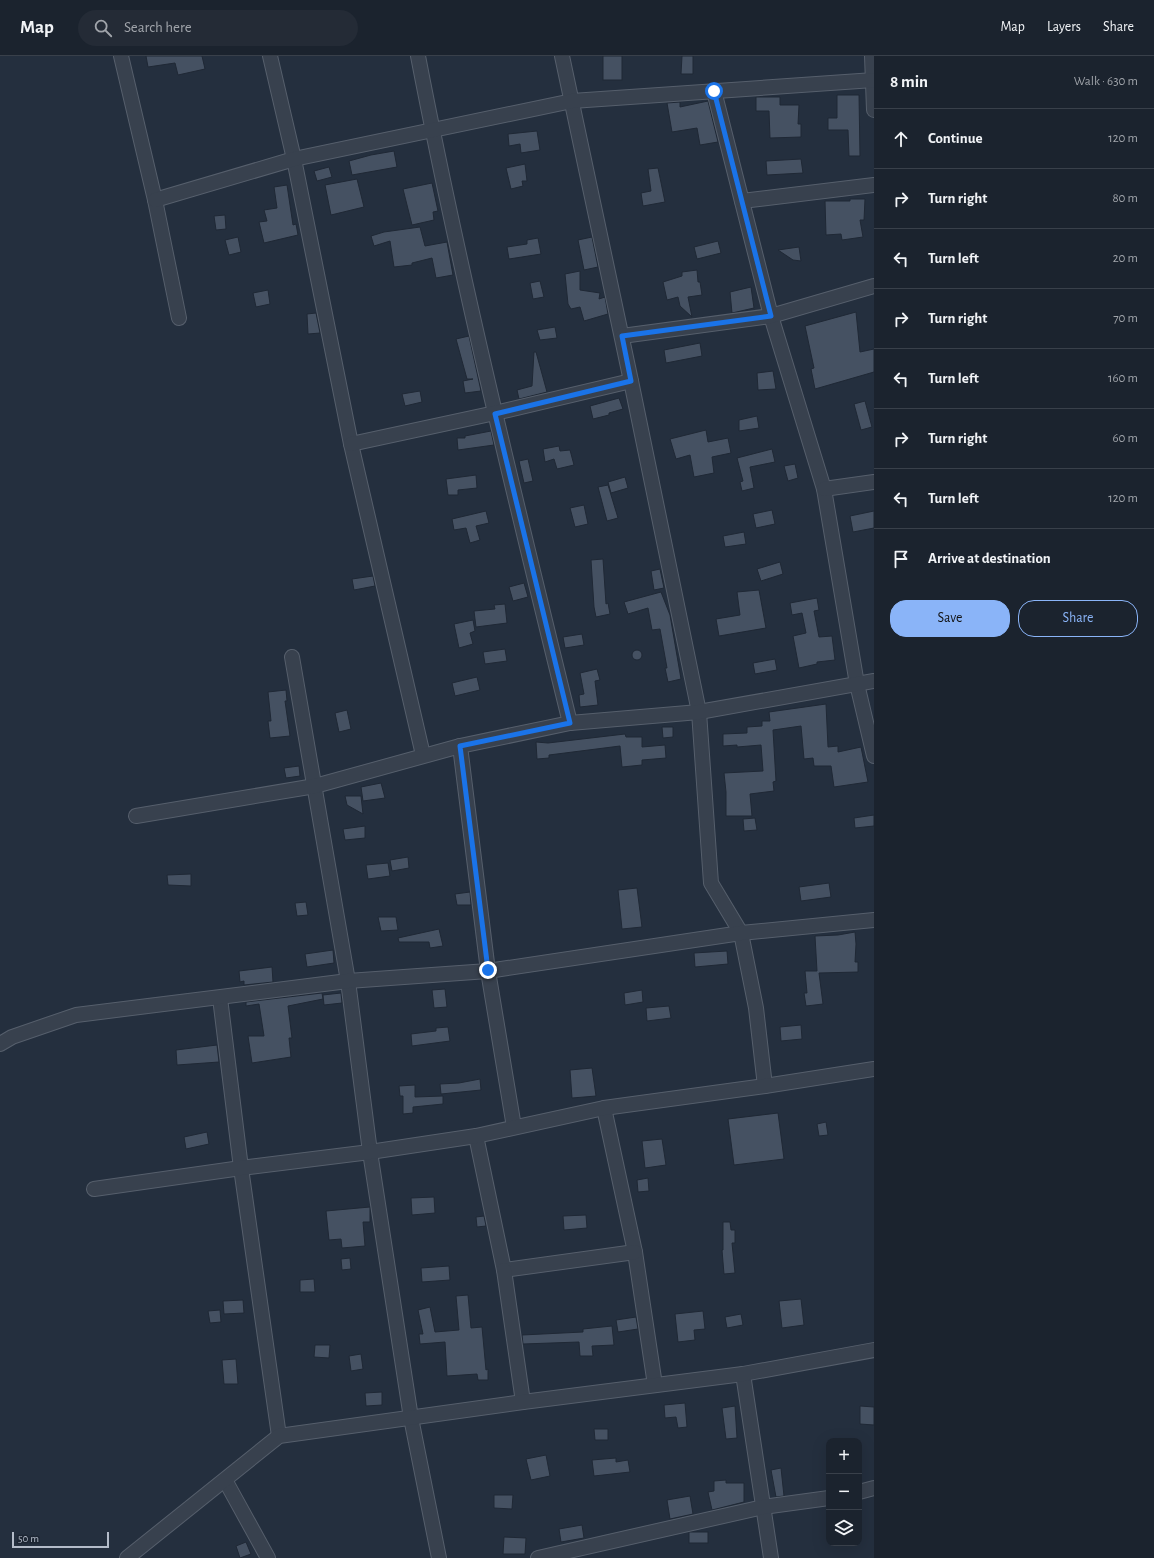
<!DOCTYPE html>
<html lang="en">
<head>
<meta charset="utf-8">
<style>
  :root { --surface:#1b232e; --page:#242b36; --text:#f1f3f6; --muted:#a0a4aa; --line:#39404a; --accent:#8ab4f8 }
  body { margin:0; font-family:"Alegreya Sans",sans-serif; background:var(--page); color:var(--text) }
  .controls { position:absolute; right:12px; bottom:12px; display:grid; overflow:hidden; border-radius:8px; box-shadow:0 4px 16px #0002 }
  .controls button { width:36px; height:36px; display:grid; place-items:center; padding:0; border:0; border-bottom:1px solid var(--line); background:var(--surface); color:var(--text); font:20px sans-serif }
  .scale { position:absolute; left:12px; bottom:10px; width:97px; box-sizing:border-box; padding-left:4px; border:2px solid #b4bcc9; border-top:0; font-size:11px; line-height:14px; white-space:nowrap; color:#b4bcc9; -webkit-text-stroke:3px #1d2633; paint-order:stroke }
  .stop { position:absolute; width:12px; height:12px; margin:-9px; border:3px solid #1a73e8; border-radius:50%; background:#fff }
  .stop.end { background:#1a73e8; border-color:#fff; box-shadow:0 1px 4px #0008 }
  .list { margin:0; padding:0; list-style:none }
  h2 { display:flex; justify-content:space-between; align-items:center; height:52px; margin:0; padding:0 16px; font-size:17px }
  h2 small { font-size:13px; font-weight:400; color:var(--muted) }
  .list li { display:grid; grid-template-columns:26px 1fr auto; gap:12px; align-items:center; box-sizing:border-box; height:60px; padding:0 16px; border-top:1px solid var(--line) }
  .list b { display:block; font-size:15px; white-space:nowrap }
  .list em { font-size:13px; font-style:normal; color:var(--muted) }
  .actions { display:flex; gap:8px; padding:12px 16px }
  .actions a { flex:1; padding:9px 0; border:1px solid var(--accent); border-radius:16px; text-align:center; font-size:14px; color:var(--accent) }
  .actions .main { background:var(--accent); color:#111 }
  .icon { flex:none; width:22px; height:22px; fill:none; stroke:currentColor; stroke-width:2; stroke-linecap:round; stroke-linejoin:round }
  .map { position:relative; flex:none; width:874px; height:1502px; overflow:hidden }
  header { display:flex; align-items:center; gap:24px; box-sizing:border-box; height:56px; padding:0 20px; background:var(--surface); border-bottom:1px solid var(--line) }
  header strong { font-size:19px }
  nav { display:flex; gap:22px; margin-inline-start:auto; font-size:14px }
  .search { width:280px; height:36px; background:var(--page); display:flex; align-items:center; gap:10px; box-sizing:border-box; padding:0 14px; border-radius:22px; color:var(--muted); font-size:15px }
  main { display:flex }
  aside { flex:1; background:var(--surface) }
  .map>svg:first-child { display:block }
  .building { fill:#455162; stroke:#1f2835 }
  .lines { fill:none; stroke-linecap:round; stroke-linejoin:round }
  .street-casing { stroke:#565f6c; stroke-width:16 }
  .street { stroke:#38414e; stroke-width:14 }
  .route { stroke:#1a73e8; stroke-width:5 }
</style>
</head>
<body>
<header>
<strong>Map</strong>
<div class="search"><svg class="icon" aria-label="search" viewBox="0 0 24 24"><circle cx="10" cy="10" r="6"/><path d="M15 15l6 6"/></svg>Search here</div>
<nav><a>Map</a><a>Layers</a><a>Share</a></nav>
</header>
<main>
<div class="map">
<svg width="874" height="1502" viewBox="0 0 874 1502">
  <rect width="100%" height="100%" fill="#242f3e"/>
  <!-- building -->
  <g class="building">
    <polygon points="146,0 202,0 205,13 178,19 175,7 148,11"/>
    <rect x="603" y="0" width="19" height="24"/>
    <polygon points="682,0 693,0 693,18 681,18"/>
    <polygon points="837,39 859,39 860,100 849,100 848,74 828,74 828,62 837,62"/>
    <polygon points="756,41 780,41 780,49 799,49 798,68 801,68 801,81 770,82 769,55 756,55"/>
    <polygon points="708,45 718,86 700,89 697,72 672,76 667,47 680,46 680,51"/>
    <polygon points="537,75 540,94 521,97 520,88 509,90 508,78"/>
    <polygon points="394,95 397,111 352,119 349,105 371,99"/>
    <polygon points="801,103 803,117 767,119 766,105"/>
    <polygon points="525,108 527,125 522,125 523,130 511,133 506,112"/>
    <polygon points="329,111 332,121 317,125 314,115"/>
    <polygon points="658,112 665,146 643,150 641,137 651,135 648,113"/>
    <polygon points="357,123 364,151 331,159 325,129"/>
    <polygon points="432,127 438,155 433,156 434,164 412,169 403,133"/>
    <polygon points="287,129 293,169 296,168 298,179 264,187 259,166 267,165 264,154 277,152 274,131"/>
    <polygon points="850,143 865,143 864,164 860,164 863,181 842,184 841,178 826,179 825,145 850,145"/>
    <polygon points="225,159 226,173 216,174 214,160"/>
    <polygon points="420,171 425,190 447,186 453,219 436,222 432,202 412,207 412,209 394,211 390,185 374,190 371,180 384,176"/>
    <polygon points="238,181 241,196 229,199 225,184"/>
    <polygon points="592,181 598,211 584,214 578,184"/>
    <polygon points="538,182 541,198 509,203 507,191 527,188 527,184"/>
    <polygon points="718,185 721,197 697,203 694,191"/>
    <polygon points="799,191 801,205 793,204 778,194"/>
    <polygon points="697,214 698,226 700,226 702,239 688,241 692,261 680,250 678,241 667,244 663,226 682,220 682,216"/>
    <polygon points="580,215 580,234 600,237 599,243 605,241 608,258 584,265 580,251 571,253 568,248 565,218"/>
    <polygon points="540,225 544,241 533,243 530,227"/>
    <polygon points="751,231 754,252 732,257 730,236"/>
    <polygon points="268,234 270,248 256,251 253,237"/>
    <polygon points="856,256 860,296 874,293 874,316 815,333 811,313 814,312 805,270"/>
    <polygon points="316,257 320,277 308,278 307,258"/>
    <polygon points="555,271 557,282 540,284 537,274"/>
    <polygon points="469,280 481,335 465,337 463,325 473,323 467,323 456,283"/>
    <polygon points="700,287 702,300 666,307 664,294"/>
    <polygon points="534,296 536,296 547,336 519,343 517,334 532,330"/>
    <polygon points="773,315 776,333 758,334 757,317"/>
    <polygon points="420,335 422,346 405,350 402,338"/>
    <polygon points="619,342 623,353 609,357 609,359 593,363 590,350"/>
    <polygon points="865,345 872,371 861,374 854,348"/>
    <polygon points="757,360 759,372 739,375 739,364"/>
    <polygon points="706,374 708,386 728,382 731,397 712,401 714,417 694,421 690,399 676,403 670,383"/>
    <polygon points="491,375 494,389 458,394 457,382 465,382 465,380"/>
    <polygon points="559,390 560,395 570,394 574,409 557,413 554,403 545,406 543,393"/>
    <polygon points="772,393 775,406 750,411 754,432 742,435 740,426 743,425 737,402"/>
    <polygon points="528,403 533,425 524,427 519,405"/>
    <polygon points="795,408 798,422 788,425 784,410"/>
    <polygon points="476,419 477,432 458,434 458,439 448,439 446,423"/>
    <polygon points="625,421 628,432 611,437 608,426"/>
    <polygon points="608,429 618,462 607,465 598,431"/>
    <polygon points="584,449 588,468 575,471 570,452"/>
    <polygon points="772,454 775,468 756,472 753,458"/>
    <polygon points="486,455 489,467 476,470 480,484 470,487 466,472 454,474 452,463"/>
    <polygon points="874,455 874,472 853,476 850,460"/>
    <polygon points="744,476 746,488 725,491 723,480"/>
    <polygon points="603,503 606,548 608,547 610,558 596,561 594,551 591,504"/>
    <polygon points="780,506 783,518 761,525 757,513"/>
    <polygon points="660,513 664,532 654,534 651,515"/>
    <polygon points="373,520 375,530 354,534 352,523"/>
    <polygon points="524,527 528,541 513,545 509,531"/>
    <polygon points="759,534 766,572 719,580 716,563 740,559 737,536"/>
    <polygon points="661,536 670,559 681,623 668,626 665,612 667,612 660,573 652,574 648,552 628,558 624,546"/>
    <polygon points="817,542 819,554 814,555 819,581 832,580 835,604 817,606 817,608 799,612 793,580 806,577 802,557 792,559 790,547"/>
    <polygon points="505,548 507,567 476,571 474,555 495,553 494,549"/>
    <polygon points="473,564 475,575 470,577 473,588 459,592 454,568"/>
    <polygon points="582,578 584,589 565,592 563,581"/>
    <polygon points="505,593 507,605 485,608 483,596"/>
    <circle cx="637" cy="599" r="5"/>
    <polygon points="775,603 777,614 755,618 753,607"/>
    <polygon points="597,613 600,624 595,625 598,649 580,651 579,639 584,638 580,617"/>
    <polygon points="477,621 480,634 455,640 452,627"/>
    <polygon points="286,634 287,645 285,645 290,680 270,682 268,665 271,665 268,636"/>
    <polygon points="826,648 828,691 838,690 838,696 861,691 868,726 834,731 831,710 814,710 813,702 804,703 801,670 773,674 776,725 773,726 774,735 750,738 752,760 726,760 726,736 724,717 763,715 761,689 737,691 737,689 723,690 723,678 747,677 747,671 762,670 762,665 770,665 769,656"/>
    <polygon points="347,654 351,673 339,676 335,657"/>
    <polygon points="662,671 673,671 673,681 663,682"/>
    <polygon points="625,678 626,681 642,681 642,691 665,689 666,702 642,704 642,709 622,711 620,690 549,699 549,702 537,703 536,686 548,687"/>
    <polygon points="299,710 300,720 286,722 284,712"/>
    <polygon points="381,727 385,742 363,745 361,731"/>
    <polygon points="345,740 361,740 363,758 347,749"/>
    <polygon points="874,759 874,770 855,772 854,762"/>
    <polygon points="755,762 757,774 744,775 743,763"/>
    <polygon points="365,770 365,782 345,784 343,773"/>
    <polygon points="408,801 409,812 392,815 390,804"/>
    <polygon points="388,807 390,820 368,823 366,809"/>
    <polygon points="191,818 191,830 168,829 167,819"/>
    <polygon points="829,827 831,841 801,845 799,831"/>
    <polygon points="637,832 642,871 622,873 618,834"/>
    <polygon points="470,836 471,849 457,849 455,838"/>
    <polygon points="306,846 308,859 297,860 295,847"/>
    <polygon points="378,861 396,861 398,874 381,875"/>
    <polygon points="439,873 443,890 430,892 429,886 399,886 398,882"/>
    <polygon points="855,876 856,888 855,906 858,906 858,916 819,917 823,948 806,950 804,937 807,937 805,915 817,915 815,880 838,879"/>
    <polygon points="333,894 334,907 307,911 305,898"/>
    <polygon points="727,895 728,908 695,911 694,897"/>
    <polygon points="272,911 273,926 244,929 244,925 240,926 239,915"/>
    <polygon points="445,933 447,951 434,952 432,934"/>
    <polygon points="642,934 643,946 625,949 624,937"/>
    <polygon points="322,937 323,943 288,950 292,982 289,982 291,1001 252,1007 248,980 264,980 259,948 246,950 246,946"/>
    <polygon points="341,937 342,947 324,949 323,939"/>
    <polygon points="669,950 671,962 647,965 646,952"/>
    <polygon points="801,969 802,983 781,985 780,971"/>
    <polygon points="448,971 450,985 412,990 411,978 436,975 436,972"/>
    <polygon points="217,989 219,1006 177,1009 176,994"/>
    <polygon points="592,1012 596,1040 572,1042 570,1014"/>
    <polygon points="480,1023 481,1034 441,1038 440,1028 459,1027"/>
    <polygon points="415,1029 415,1041 443,1040 443,1048 413,1051 413,1057 403,1058 403,1040 400,1040 399,1030"/>
    <polygon points="778,1057 784,1103 734,1109 728,1063"/>
    <polygon points="826,1066 828,1079 819,1080 817,1068"/>
    <polygon points="207,1076 209,1088 186,1093 184,1081"/>
    <polygon points="662,1083 666,1109 645,1112 642,1085"/>
    <polygon points="648,1122 649,1135 638,1136 637,1124"/>
    <polygon points="434,1141 435,1157 412,1159 411,1142"/>
    <polygon points="370,1151 370,1166 363,1166 365,1190 342,1192 341,1183 329,1184 326,1155"/>
    <polygon points="586,1159 587,1172 564,1174 563,1160"/>
    <polygon points="484,1160 486,1170 477,1171 476,1161"/>
    <polygon points="723,1166 730,1166 731,1174 735,1174 735,1187 732,1187 735,1217 724,1218 722,1194 723,1194"/>
    <polygon points="350,1202 351,1213 342,1214 341,1203"/>
    <polygon points="449,1210 450,1224 422,1226 421,1212"/>
    <polygon points="314,1223 315,1236 300,1236 300,1224"/>
    <polygon points="468,1239 471,1272 482,1271 486,1314 488,1313 488,1324 478,1324 477,1318 447,1320 445,1286 420,1288 419,1278 423,1278 418,1254 430,1251 435,1276 459,1274 456,1240"/>
    <polygon points="801,1243 804,1269 782,1272 779,1245"/>
    <polygon points="243,1244 244,1257 224,1258 223,1245"/>
    <polygon points="220,1254 221,1266 210,1267 208,1255"/>
    <polygon points="703,1255 705,1273 694,1274 695,1284 678,1286 675,1258"/>
    <polygon points="741,1258 743,1269 727,1272 725,1261"/>
    <polygon points="636,1261 638,1273 618,1276 616,1264"/>
    <polygon points="612,1270 614,1289 592,1290 593,1300 580,1300 579,1286 523,1288 522,1279 583,1276 583,1273"/>
    <polygon points="315,1289 330,1289 329,1302 314,1301"/>
    <polygon points="361,1298 363,1313 351,1315 349,1300"/>
    <polygon points="236,1303 238,1328 224,1328 222,1304"/>
    <polygon points="382,1336 382,1349 366,1350 365,1337"/>
    <polygon points="685,1347 687,1371 678,1372 676,1361 665,1362 664,1349"/>
    <polygon points="735,1350 737,1382 726,1383 722,1352"/>
    <polygon points="860,1350 874,1351 874,1369 860,1368"/>
    <polygon points="594,1373 608,1373 608,1384 595,1384"/>
    <polygon points="546,1399 550,1420 531,1424 526,1403"/>
    <polygon points="616,1402 616,1406 628,1404 630,1416 594,1420 592,1404"/>
    <polygon points="781,1412 784,1440 776,1441 771,1414"/>
    <polygon points="726,1424 726,1427 744,1427 744,1446 712,1454 708,1436 714,1435 714,1425"/>
    <polygon points="494,1439 513,1439 512,1453 494,1452"/>
    <polygon points="690,1440 693,1458 670,1463 667,1444"/>
    <polygon points="582,1469 584,1482 561,1486 559,1473"/>
    <rect x="689" y="1476" width="19" height="11"/>
    <polygon points="504,1481 526,1482 525,1498 503,1498"/>
    <polygon points="246,1486 251,1498 240,1502 236,1490"/>
  </g>
  <g class="lines">
    <!-- street casing -->
    <g class="street-casing">
      <g id="street">
        <polyline points="121,0 155,144 179,262"/>
        <polyline points="270,0 294,103 351,388 423,699"/>
        <path d="M418,0C461,224 516,446 570,667"/>
        <polyline points="562,0 631,325 699,656 711,827 741,877 756,952 765,1030"/>
        <polyline points="872,0 874,54"/>
        <polyline points="714,35 771,260 824,433 857,628 874,700"/>
        <polyline points="155,144 294,103 572,45 874,24"/>
        <polyline points="742,145 874,129"/>
        <polyline points="622,280 771,260 874,230"/>
        <polyline points="351,388 495,357 631,325"/>
        <polyline points="824,433 874,426"/>
        <polyline points="292,601 348,925 370,1096 411,1362 439,1502"/>
        <polyline points="460,690 488,915 514,1071"/>
        <polyline points="136,760 315,730 460,690 570,667 699,656 874,625"/>
        <polyline points="220,942 241,1112 279,1380"/>
        <polyline points="0,988 12,981 76,959 348,925 488,915 741,877 874,864"/>
        <polyline points="604,1052 635,1196 655,1329"/>
        <polyline points="476,1080 504,1214 635,1196"/>
        <polyline points="94,1133 241,1112 370,1096 476,1080 604,1052 765,1030 874,1013"/>
        <polyline points="504,1214 523,1346"/>
        <polyline points="743,1318 771,1502"/>
        <polyline points="225,1424 268,1502"/>
        <polyline points="859,1436 874,1432"/>
        <polyline points="127,1502 279,1380 523,1346 743,1318 874,1294"/>
        <polyline points="538,1502 763,1451 829,1442"/>
      </g>
    </g>
    <!-- street -->
    <use href="#street" class="street"/>
  </g>
  <g class="lines">
    <!-- route -->
    <polyline class="route" points="488,914 460,690 570,667 495,358 631,325 622,280 771,260 714,35"/>
  </g>
</svg>
<div class="controls">
<button>+</button>
<button>−</button>
<button><svg class="icon" aria-label="layers" viewBox="0 0 24 24"><path d="M12 4l9 5-9 5-9-5zM3 14l9 5 9-5"/></svg></button>
</div>
<div class="scale">50 m</div>
<div class="stop" style="left:714px;top:35px"></div>
<div class="stop end" style="left:488px;top:914px"></div>
</div>
<aside>
<h2>8 min<small>Walk · 630 m</small></h2>
<ul class="list">
<li><svg class="icon" aria-label="ahead" viewBox="0 0 24 24"><path d="M12 20V5M6 11l6-6 6 6"/></svg><div><b>Continue</b></div><em>120 m</em></li>
<li><svg class="icon" aria-label="right" viewBox="0 0 24 24"><path d="M7 20v-9h11M14 6l5 5-5 5"/></svg><div><b>Turn right</b></div><em>80 m</em></li>
<li><svg class="icon" aria-label="left" viewBox="0 0 24 24"><path d="M17 20v-9H6M10 6l-5 5 5 5"/></svg><div><b>Turn left</b></div><em>20 m</em></li>
<li><svg class="icon" aria-label="right" viewBox="0 0 24 24"><path d="M7 20v-9h11M14 6l5 5-5 5"/></svg><div><b>Turn right</b></div><em>70 m</em></li>
<li><svg class="icon" aria-label="left" viewBox="0 0 24 24"><path d="M17 20v-9H6M10 6l-5 5 5 5"/></svg><div><b>Turn left</b></div><em>160 m</em></li>
<li><svg class="icon" aria-label="right" viewBox="0 0 24 24"><path d="M7 20v-9h11M14 6l5 5-5 5"/></svg><div><b>Turn right</b></div><em>60 m</em></li>
<li><svg class="icon" aria-label="left" viewBox="0 0 24 24"><path d="M17 20v-9H6M10 6l-5 5 5 5"/></svg><div><b>Turn left</b></div><em>120 m</em></li>
<li><svg class="icon" aria-label="arrive" viewBox="0 0 24 24"><path d="M6 21V4h12l-3 4 3 4H6"/></svg><div><b>Arrive at destination</b></div></li>
</ul>
<div class="actions"><a class="main">Save</a><a>Share</a></div>
</aside>
</main>
</body>
</html>
